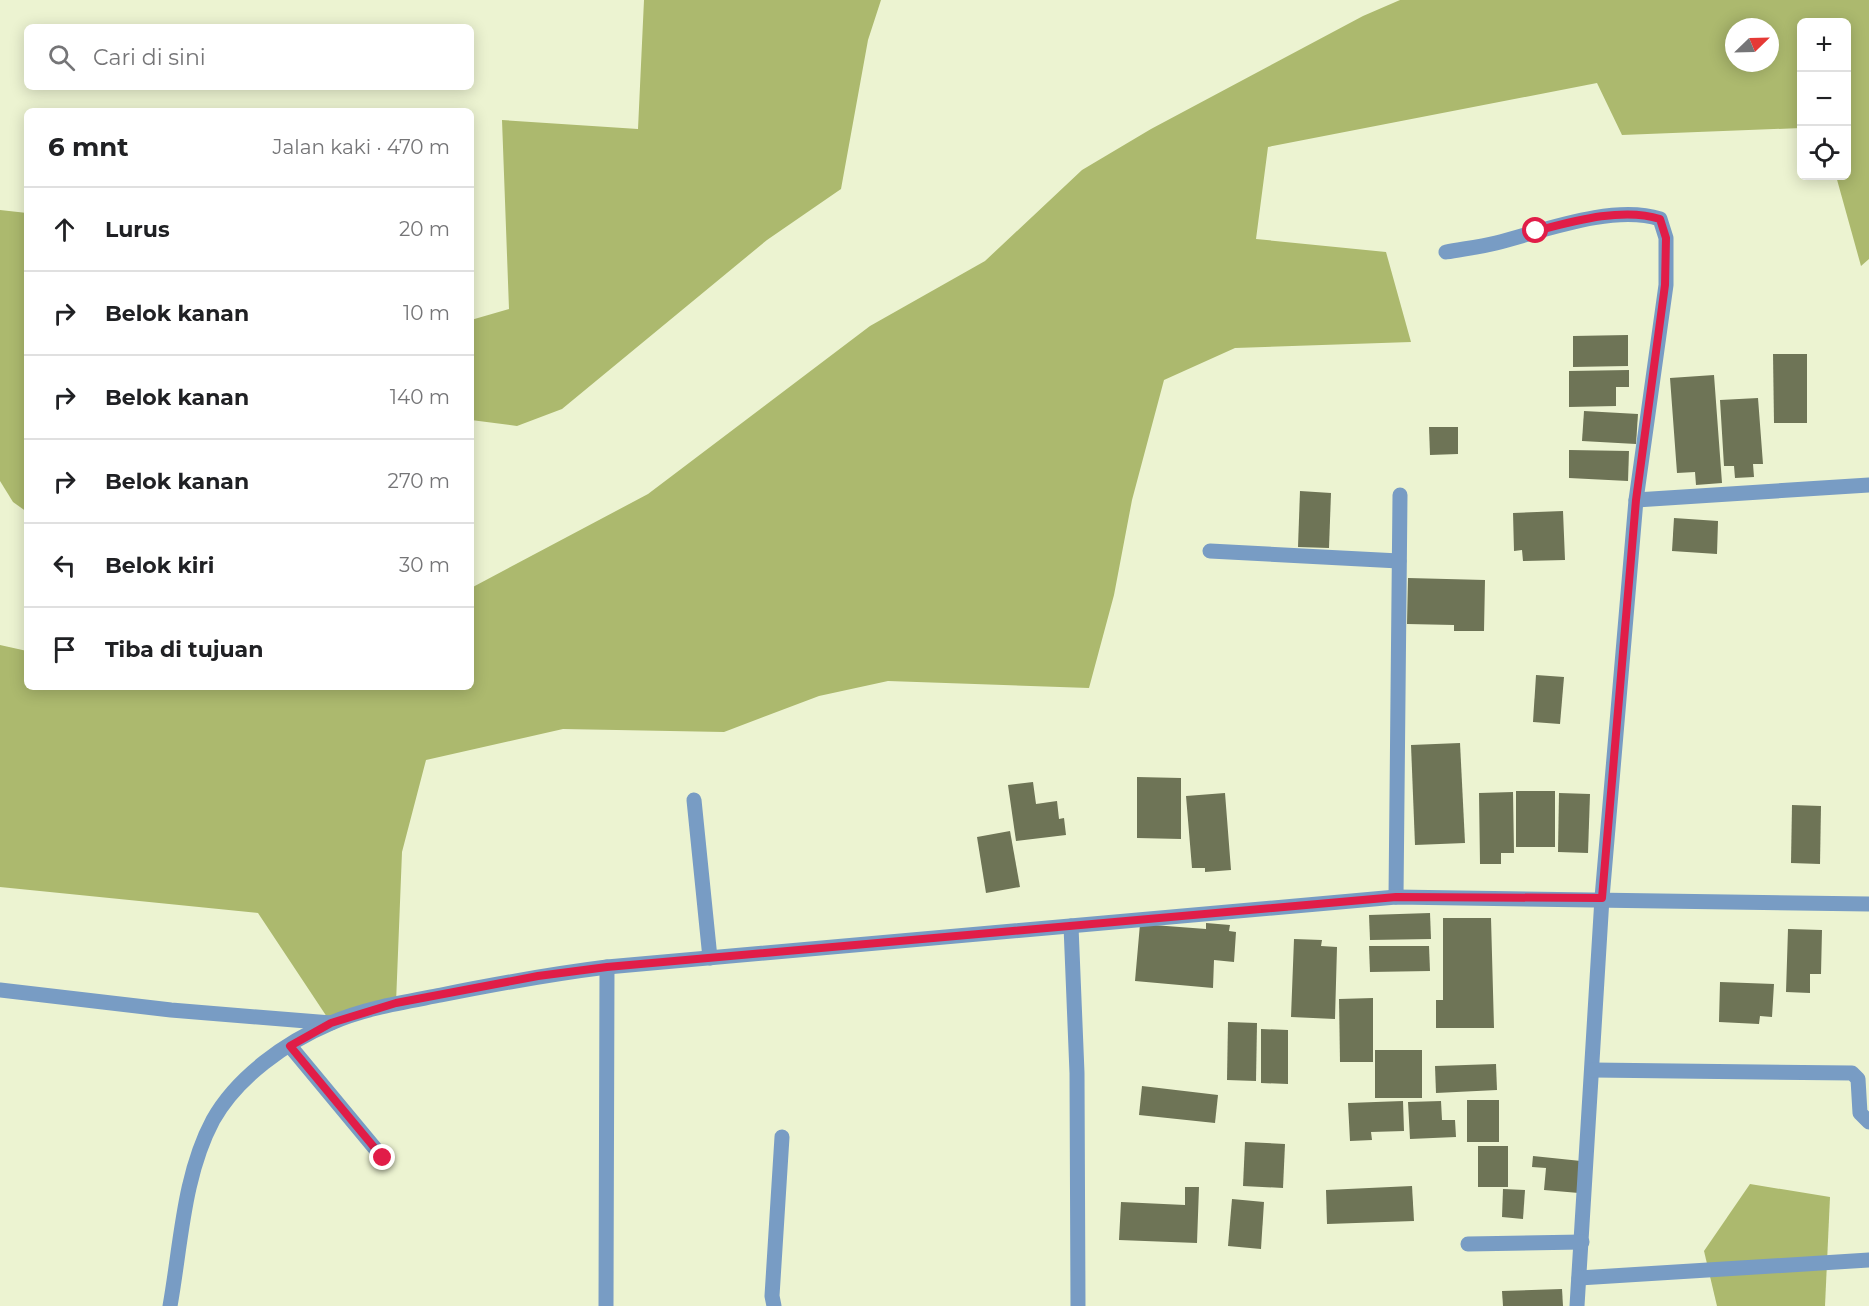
<!DOCTYPE html>
<html lang="id">
<head>
<meta charset="utf-8">
<style>
  :root { --surface:#fff; --page:#f2f2f2; --text:#202124; --muted:#757577; --line:#e0e0e0 }
  body { margin:0; font-family:Montserrat,sans-serif; background:var(--page); color:var(--text) }
  .controls { position:absolute; right:18px; top:18px; display:grid; overflow:hidden; border-radius:9px; box-shadow:0 3px 15px #0003 }
  .controls button { width:54px; height:54px; display:grid; place-items:center; padding:0; border:0; border-bottom:2px solid var(--line); background:var(--surface); color:var(--text); font:30px sans-serif }
  .compass { position:absolute; left:1725px; top:18px; width:54px; height:54px; border-radius:50%; background:var(--surface); box-shadow:0 3px 15px #0003; rotate:67deg }
  .stop { position:absolute; width:18px; height:18px; margin:-14px; border:4px solid #e11d48; border-radius:50%; background:#fff }
  .stop.end { background:#e11d48; border-color:#fff; box-shadow:0 2px 6px #0008 }
  .list { margin:0; padding:0; list-style:none }
  h2 { display:flex; justify-content:space-between; align-items:center; height:78px; margin:0; padding:0 24px; font-size:26px }
  h2 small { font-size:20px; font-weight:400; color:var(--muted) }
  .list li { display:grid; grid-template-columns:39px 1fr auto; gap:18px; align-items:center; box-sizing:border-box; height:84px; padding:0 24px; border-top:2px solid var(--line) }
  .list b { display:block; font-size:22px; white-space:nowrap }
  .list em { font-size:20px; font-style:normal; color:var(--muted) }
  .icon { flex:none; width:33px; height:33px; fill:none; stroke:currentColor; stroke-width:2; stroke-linecap:round; stroke-linejoin:round }
  .map { position:relative; flex:none; width:1869px; height:1306px; overflow:hidden }
  .search { position:absolute; background:var(--surface); box-shadow:0 3px 15px #0003; left:24px; top:24px; width:450px; height:66px; display:flex; align-items:center; gap:15px; box-sizing:border-box; padding:0 21px; border-radius:9px; color:var(--muted); font-size:22px }
  .panel { position:absolute; background:var(--surface); box-shadow:0 3px 15px #0003; left:24px; top:108px; width:450px; height:582px; border-radius:9px }
  .map>svg:first-child { display:block }
  .forest { fill:#acb96e; fill-rule:evenodd }
  .building { fill:#6e7456 }
  .lines { fill:none; stroke-linecap:round; stroke-linejoin:round }
  .minor { stroke:#789cc4; stroke-width:15 }
  .route { stroke:#e11d48; stroke-width:8 }
</style>
</head>
<body>
<div class="map">
<svg width="1869" height="1306" viewBox="0 0 1869 1306">
  <rect width="100%" height="100%" fill="#ecf3d1"/>
  <!-- forest -->
  <g class="forest">
    <polygon points="644,0 881,0 868,40 841,189 767,240 562,409 517,426 471,420 471,320 509,309 502,120 638,129"/>
    <path d="M1400,0H1869V259L1861,266L1836,176H1846V22H1802L1801,128L1622,135L1597,83L1268,147L1256,239L1386,252L1411,342L1235,348L1164,380L1132,500L1114,595L1089,688L888,681L819,696L724,732L563,729L426,760L402,852L396,1003L331,1023L258,913L0,887V645L27,651V687H471V588L648,494L870,326L985,261L1082,170L1151,129L1363,16ZM1734,27H1770V63H1734Z"/>
    <polygon points="0,210 27,213 27,512 13,502 0,481"/>
    <polygon points="1750,1184 1830,1197 1825,1306 1717,1306 1704,1251"/>
  </g>
  <!-- building -->
  <g class="building">
    <polygon points="1628,335 1628,366 1573,367 1573,336"/>
    <polygon points="1773,354 1807,354 1807,423 1774,423"/>
    <polygon points="1629,370 1629,387 1616,387 1616,406 1569,407 1569,371"/>
    <polygon points="1714,375 1722,483 1696,485 1695,472 1677,473 1670,378"/>
    <polygon points="1758,398 1763,464 1753,464 1754,477 1735,478 1734,466 1724,466 1720,400"/>
    <polygon points="1584,411 1638,414 1636,444 1582,441"/>
    <polygon points="1429,427 1458,427 1458,454 1430,455"/>
    <polygon points="1569,450 1629,451 1628,481 1569,478"/>
    <polygon points="1300,491 1331,493 1329,548 1298,547"/>
    <polygon points="1563,511 1565,560 1523,561 1522,550 1514,551 1513,513"/>
    <polygon points="1674,518 1718,521 1717,554 1672,551"/>
    <polygon points="1408,578 1485,580 1484,631 1454,631 1454,625 1407,624"/>
    <polygon points="1536,675 1564,677 1560,724 1533,722"/>
    <polygon points="1460,743 1465,843 1415,845 1411,745"/>
    <polygon points="1137,777 1181,778 1181,839 1137,838"/>
    <polygon points="1033,782 1036,804 1057,801 1059,819 1064,818 1066,835 1016,841 1008,785"/>
    <rect x="1516" y="791" width="39" height="56"/>
    <polygon points="1513,792 1514,853 1501,853 1501,864 1480,864 1479,793"/>
    <polygon points="1225,793 1231,870 1205,872 1205,868 1192,868 1186,796"/>
    <polygon points="1559,793 1590,794 1588,853 1558,852"/>
    <polygon points="1792,805 1821,806 1820,864 1791,863"/>
    <polygon points="1010,831 1020,887 986,893 977,837"/>
    <polygon points="1430,913 1431,939 1370,940 1369,915"/>
    <polygon points="1443,918 1491,918 1494,1028 1436,1028 1436,1000 1443,1000"/>
    <polygon points="1206,923 1230,925 1229,931 1236,932 1234,962 1214,960 1213,988 1135,981 1140,924 1206,929"/>
    <polygon points="1788,929 1822,930 1821,974 1810,974 1810,993 1786,992"/>
    <polygon points="1294,939 1322,940 1321,946 1337,947 1335,1019 1291,1017"/>
    <polygon points="1369,946 1429,946 1430,971 1370,972"/>
    <polygon points="1720,982 1774,984 1772,1017 1760,1016 1759,1024 1719,1022"/>
    <polygon points="1373,998 1373,1062 1340,1062 1339,999"/>
    <polygon points="1228,1022 1257,1023 1256,1081 1227,1080"/>
    <polygon points="1261,1029 1288,1030 1288,1084 1261,1083"/>
    <rect x="1375" y="1050" width="47" height="48"/>
    <polygon points="1496,1064 1497,1090 1436,1093 1435,1066"/>
    <polygon points="1142,1086 1218,1095 1215,1123 1139,1115"/>
    <rect x="1467" y="1100" width="32" height="42"/>
    <polygon points="1403,1101 1404,1131 1371,1132 1372,1140 1350,1141 1348,1103"/>
    <polygon points="1441,1101 1442,1120 1455,1120 1456,1137 1410,1139 1408,1102"/>
    <polygon points="1245,1142 1285,1144 1283,1188 1243,1186"/>
    <rect x="1478" y="1146" width="30" height="41"/>
    <polygon points="1533,1156 1581,1161 1579,1193 1544,1190 1546,1168 1532,1167"/>
    <polygon points="1412,1186 1414,1221 1327,1224 1326,1190"/>
    <polygon points="1185,1187 1199,1187 1197,1243 1119,1240 1121,1202 1185,1205"/>
    <polygon points="1503,1189 1525,1190 1523,1219 1502,1217"/>
    <polygon points="1232,1199 1264,1202 1261,1249 1228,1246"/>
    <polygon points="1562,1289 1563,1306 1503,1306 1502,1291"/>
  </g>
  <g class="lines">
    <!-- minor -->
    <g class="minor">
      <path d="M1446,252C1462,249 1480,247 1496,243C1543,231 1613,204 1660,219L1666,238V285L1636,500L1602,898L1577,1306"/>
      <polyline points="1636,500 1869,485"/>
      <polyline points="1210,551 1399,561"/>
      <polyline points="694,800 710,958"/>
      <polyline points="1396,897 1400,495"/>
      <polyline points="1071,926 1077,1073 1078,1306"/>
      <polyline points="0,990 171,1010 331,1023"/>
      <polyline points="290,1046 383,1158"/>
      <polyline points="1593,1070 1852,1073 1858,1079 1860,1113 1869,1122"/>
      <polyline points="1468,1244 1582,1242"/>
      <polyline points="1579,1278 1869,1260"/>
      <path d="M170,1306C181,1245 183,1176 213,1120C237,1077 286,1042 331,1023C365,1008 405,1002 441,995C496,984 551,974 607,967L1396,897L1869,904"/>
      <polyline points="606,1306 607,967"/>
      <polyline points="774,1306 772,1296 782,1137"/>
    </g>
  </g>
  <g class="lines">
    <!-- route -->
    <path class="route" d="M383,1158L290,1046L331,1023L396,1003L538,976L607,967L1396,897L1602,898L1636,500L1665,285L1666,238L1660,219C1623,207 1574,221 1536,231"/>
  </g>
</svg>
<div class="controls">
<button>+</button>
<button>−</button>
<button><svg class="icon" aria-label="locate" viewBox="0 0 24 24"><circle cx="12" cy="12" r="6"/><path d="M12 2v4M12 18v4M2 12h4M18 12h4"/></svg></button>
</div>
<svg class="compass" viewBox="-18 -18 36 36"><path d="M0-13l5 13h-10z" fill="#e53935"/><path d="M0 13l5-13h-10z" fill="#757577"/></svg>
<div class="stop" style="left:1536px;top:231px"></div>
<div class="stop end" style="left:383px;top:1158px"></div>
<div class="search"><svg class="icon" aria-label="search" viewBox="0 0 24 24"><circle cx="10" cy="10" r="6"/><path d="M15 15l6 6"/></svg>Cari di sini</div>
<section class="panel">
<h2>6 mnt<small>Jalan kaki · 470 m</small></h2>
<ul class="list">
<li><svg class="icon" aria-label="ahead" viewBox="0 0 24 24"><path d="M12 20V5M6 11l6-6 6 6"/></svg><div><b>Lurus</b></div><em>20 m</em></li>
<li><svg class="icon" aria-label="right" viewBox="0 0 24 24"><path d="M7 20v-9h11M14 6l5 5-5 5"/></svg><div><b>Belok kanan</b></div><em>10 m</em></li>
<li><svg class="icon" aria-label="right" viewBox="0 0 24 24"><path d="M7 20v-9h11M14 6l5 5-5 5"/></svg><div><b>Belok kanan</b></div><em>140 m</em></li>
<li><svg class="icon" aria-label="right" viewBox="0 0 24 24"><path d="M7 20v-9h11M14 6l5 5-5 5"/></svg><div><b>Belok kanan</b></div><em>270 m</em></li>
<li><svg class="icon" aria-label="left" viewBox="0 0 24 24"><path d="M17 20v-9H6M10 6l-5 5 5 5"/></svg><div><b>Belok kiri</b></div><em>30 m</em></li>
<li><svg class="icon" aria-label="arrive" viewBox="0 0 24 24"><path d="M6 21V4h12l-3 4 3 4H6"/></svg><div><b>Tiba di tujuan</b></div></li>
</ul>
</section>
</div>
</body>
</html>
